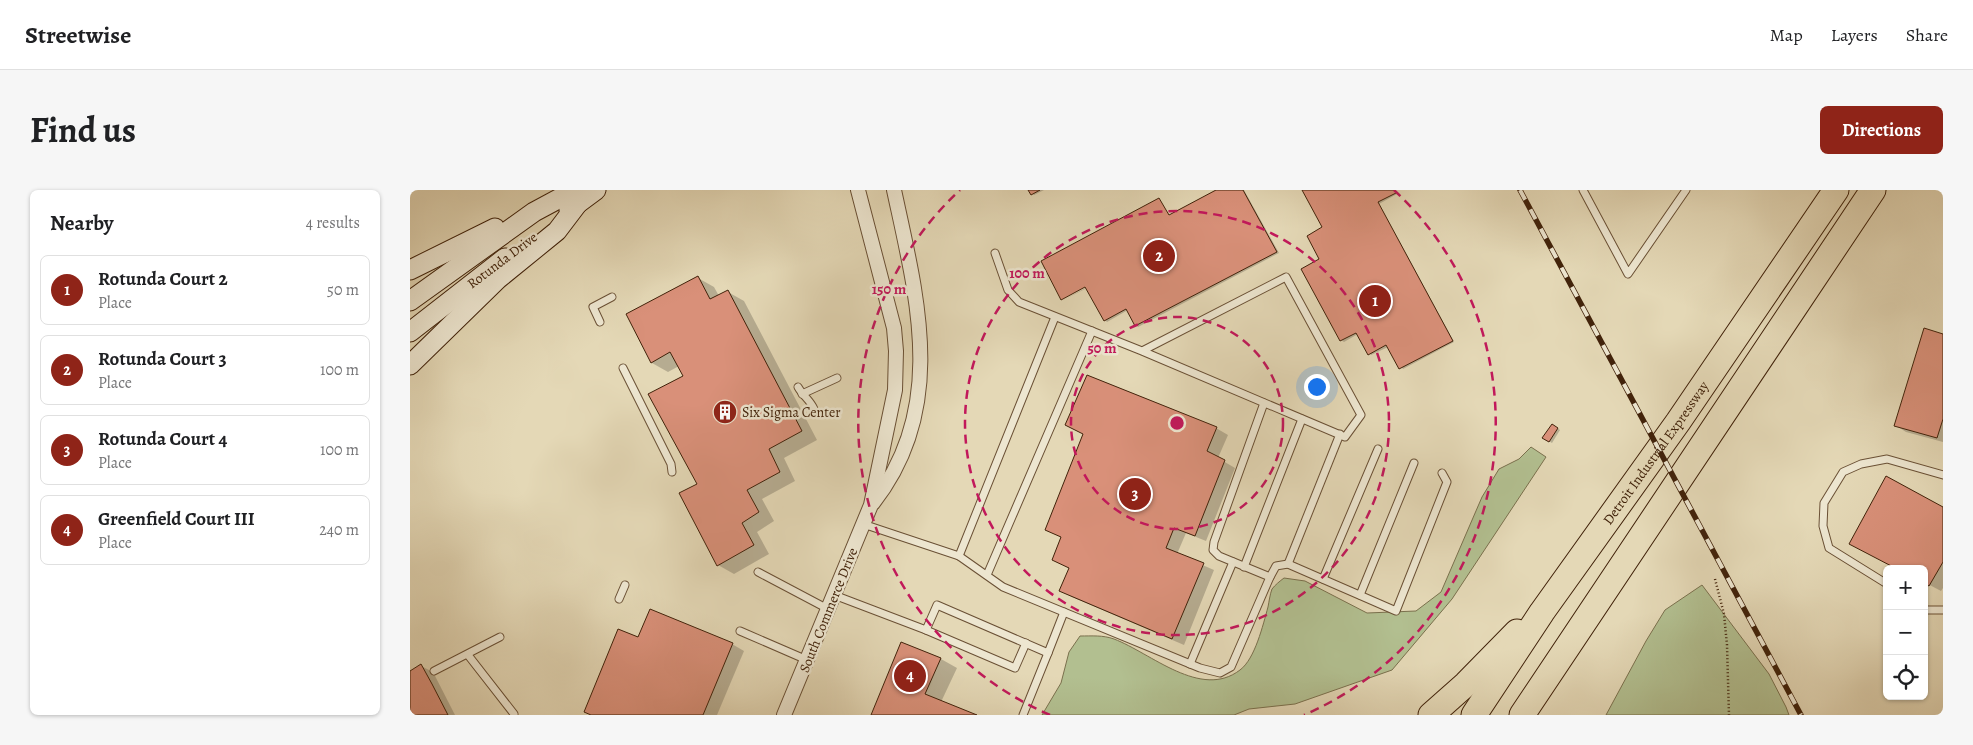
<!DOCTYPE html>
<html lang="en">
<head>
<meta charset="utf-8">
<style>
  :root { --surface:#fff; --page:#f6f6f6; --text:#202124; --muted:#757577; --line:#e0e0e0; --accent:#8f2418 }
  body { margin:0; font-family:Alegreya,serif; background:var(--page); color:var(--text) }
  .controls { position:absolute; right:15px; bottom:15px; display:grid; overflow:hidden; border-radius:8px; box-shadow:0 1px 4px #0004 }
  .controls button { width:45px; height:45px; display:grid; place-items:center; padding:0; border:0; border-bottom:1px solid var(--line); background:var(--surface); color:var(--text); font:25px sans-serif }
  .you { position:absolute; left:906px; top:196px; width:18px; height:18px; margin:-12px; border:4px solid #fff; border-radius:50%; background:#1a73e8; box-shadow:0 0 0 8px #1a73e833 }
  .badge { display:grid; place-items:center; width:32px; height:32px; border-radius:50%; background:var(--accent); color:#fff; font-size:16px; font-weight:700 }
  .pin { position:absolute; translate:-50% -50%; border:2px solid #fff; box-shadow:0 1px 5px #0006 }
  .list { margin:0; padding:0; list-style:none }
  h2 { display:flex; justify-content:space-between; align-items:center; height:65px; margin:0; padding:0 20px; font-size:21px }
  h2 small { font-size:16px; font-weight:400; color:var(--muted) }
  .list li { display:grid; grid-template-columns:32px 1fr auto; gap:15px; align-items:center; box-sizing:border-box; height:70px; margin:0 10px 10px; padding:0 10px; border:1px solid var(--line); border-radius:8px }
  .list b { display:block; font-size:19px; white-space:nowrap }
  .list p { margin:0; font-size:16px; white-space:nowrap; color:var(--muted) }
  .list em { font-size:16px; font-style:normal; color:var(--muted) }
  .icon { flex:none; width:28px; height:28px; fill:none; stroke:currentColor; stroke-width:2; stroke-linecap:round; stroke-linejoin:round }
  .map { position:relative; flex:none; width:1533px; height:525px; overflow:hidden; border-radius:8px }
  header { display:flex; align-items:center; gap:30px; box-sizing:border-box; height:70px; padding:0 25px; background:var(--surface); border-bottom:1px solid var(--line) }
  header strong { font-size:24px }
  nav { display:flex; gap:28px; margin-inline-start:auto; font-size:18px }
  .intro { display:flex; align-items:center; justify-content:space-between; box-sizing:border-box; height:120px; padding:0 30px }
  h1 { margin:0; font-size:35px }
  .button { padding:12px 22px; border-radius:8px; background:var(--accent); color:#fff; font-size:18px; font-weight:700 }
  main { display:flex; gap:30px; padding:0 30px }
  aside { flex:1; background:var(--surface); border-radius:8px; box-shadow:0 1px 4px #0004 }
  .map>svg:first-child { display:block }
  .green { fill:#b2bf90; stroke:#7a704d }
  .shadow { fill:#0003 }
  .building { fill:#d99079; stroke:#41220a }
  .lines { fill:none; stroke-linecap:round; stroke-linejoin:round }
  .lane-casing { stroke:#6a5035; stroke-width:9 }
  .street-casing { stroke:#6a5035; stroke-width:16 }
  .secondary-casing { stroke:#41220a; stroke-width:21 }
  .highway-casing { stroke:#41220a; stroke-width:27 }
  .path { stroke:#41220a; stroke-width:2.5; stroke-dasharray:1 2.5; stroke-linecap:butt }
  .lane { stroke:#ede6d0; stroke-width:7 }
  .street { stroke:#ede6d0; stroke-width:14 }
  .secondary { stroke:#ede6d0; stroke-width:19 }
  .highway { stroke:#e4d8b6; stroke-width:25 }
  .rail-casing { stroke:#41220a; stroke-width:5.5 }
  .rail { stroke:#ede6d0; stroke-width:4; stroke-dasharray:11; stroke-linecap:butt }
  .ring { fill:none; stroke:#c2185b; stroke-width:2.5; stroke-dasharray:9 6 }
  .labels { text-anchor:middle; stroke-width:5; stroke-linejoin:round; paint-order:stroke }
  .street-label { font-size:14px; fill:#41220a; stroke:#ede6d0 }
  .poi-label { font-size:14px; fill:#41220a; stroke:#ede6d0; text-anchor:start }
  .centre { fill:#c2185b; stroke:#ede6d0; stroke-width:2.5 }
  .ring-label { font-size:15px; text-anchor:middle; font-weight:bold; fill:#c2185b; stroke:#ede6d0; stroke-width:5; stroke-linejoin:round; paint-order:stroke }
</style>
</head>
<body>
<header>
<strong>Streetwise</strong>
<nav><a>Map</a><a>Layers</a><a>Share</a></nav>
</header>
<div class="intro"><h1>Find us</h1><a class="button">Directions</a></div>
<main>
<aside>
<h2>Nearby<small>4 results</small></h2>
<ul class="list">
<li><span class="badge">1</span><div><b>Rotunda Court 2</b><p>Place</p></div><em>50 m</em></li>
<li><span class="badge">2</span><div><b>Rotunda Court 3</b><p>Place</p></div><em>100 m</em></li>
<li><span class="badge">3</span><div><b>Rotunda Court 4</b><p>Place</p></div><em>100 m</em></li>
<li><span class="badge">4</span><div><b>Greenfield Court III</b><p>Place</p></div><em>240 m</em></li>
</ul>
</aside>
<div class="map">
<svg width="1533" height="525" viewBox="0 0 1533 525">
  <rect width="100%" height="100%" fill="#e4d8b6"/>
  <filter id="stains"><feTurbulence type="fractalNoise" baseFrequency=".004" numOctaves="4"/><feColorMatrix values="0 0 0 0 .2 0 0 0 0 .09 0 0 0 0 .02 0 0 0 .5 -.17"/></filter>
  <radialGradient id="worn" r=".72"><stop offset=".6" stop-color="#630" stop-opacity="0"/><stop offset="1" stop-color="#630" stop-opacity=".3"/></radialGradient>
  <!-- green -->
  <g class="green">
    <path d="M1121,257L1136,267L1042,409L982,480L885,514L839,519L824,525H632L651,493L659,462L670,446C682,446 693,445 704,449C741,463 791,510 830,480C845,469 853,435 858,417C859,412 860,404 862,399C865,395 870,391 874,388L895,391L957,423L1006,421L1031,402L1072,307L1089,279L1109,269Z"/>
    <polygon points="1292,395 1359,484 1376,517 1379,525 1196,525 1236,451 1255,420"/>
  </g>
  <!-- shadow -->
  <g class="shadow">
    <polygon points="619,0 634,0 624,5"/>
    <polygon points="808,0 834,0 869,63 728,137 718,120 697,132 695,130 677,98 653,110 681,95 749,10 760,26"/>
    <polygon points="894,0 985,0 987,4 969,14 1044,152 993,179 978,157 961,165 948,144 934,152 931,150 910,69 914,37"/>
    <polygon points="288,88 304,97 309,106 318,102 334,111 407,250 374,268 385,291 352,309 364,331 347,342 359,364 324,384 308,375 288,294 274,186 269,176 258,182 242,173 218,124"/>
    <polygon points="1533,145 1533,252 1496,242 1485,235"/>
    <polygon points="1142,235 1150,240 1142,253 1134,248"/>
    <polygon points="806,238 818,245 808,268 825,278 796,351 776,343 767,364 804,380 774,455 662,407 651,401 660,379 644,370 652,348 636,339"/>
    <polygon points="1533,318 1533,398 1531,401 1514,392 1514,379"/>
    <polygon points="491,453 531,469 547,478 531,512 563,525 463,525"/>
    <polygon points="322,454 334,461 307,525 181,525"/>
    <polygon points="11,476 23,482 45,525 0,525 0,482"/>
  </g>
  <!-- building -->
  <g class="building">
    <polygon points="618,0 630,0 621,5"/>
    <polygon points="806,0 833,0 867,62 725,136 716,119 694,131 675,97 651,110 631,71 749,8 759,25"/>
    <polygon points="892,0 984,0 986,3 968,12 1043,151 989,179 976,155 958,165 946,143 930,151 891,79 909,69 897,46 912,37"/>
    <polygon points="288,86 300,109 318,100 392,241 359,259 370,282 337,300 349,322 332,333 344,355 307,376 269,303 287,294 238,204 273,186 260,162 241,173 216,124"/>
    <polygon points="1514,138 1533,144 1533,229 1527,248 1484,236"/>
    <polygon points="677,185 807,237 797,261 815,270 785,346 764,338 756,358 794,373 762,449 649,401 659,378 642,370 651,347 635,340 673,244 655,235"/>
    <polygon points="1142,234 1148,238 1139,252 1132,248"/>
    <polygon points="1476,286 1533,317 1533,372 1519,396 1514,393 1514,379 1487,379 1439,354"/>
    <polygon points="240,419 323,453 293,525 181,525 174,522 208,439 228,447"/>
    <polygon points="491,452 531,468 515,504 567,525 461,525"/>
    <polygon points="11,474 22,494 38,525 0,525 0,481"/>
  </g>
  <g class="lines">
    <!-- lane casing -->
    <g class="lane-casing">
      <g id="lane">
        <polyline points="1173,0 1218,84 1276,0"/>
        <polyline points="585,63 598,100 609,112 732,161 876,87 951,225 935,247 732,161"/>
        <polyline points="190,132 183,117 202,107"/>
        <polyline points="213,178 261,274 262,282"/>
        <path d="M388,197C393,206 400,210 404,219"/>
        <polyline points="392,204 427,188"/>
        <polyline points="854,213 804,352 803,360 809,366 860,387"/>
        <polyline points="453,334 549,366 645,127"/>
        <polyline points="549,366 593,397 790,478 810,483 821,477 860,387 866,376 878,374 986,421 1037,292 1032,283"/>
        <polyline points="878,374 930,244"/>
        <polyline points="834,377 892,229"/>
        <polyline points="348,382 418,419"/>
        <polyline points="577,385 682,141"/>
        <polyline points="913,389 968,259"/>
        <polyline points="1477,394 1419,358 1413,336 1414,313 1433,282 1451,274 1477,269 1533,285"/>
        <polyline points="424,405 516,440 527,415 638,463 654,422"/>
        <polyline points="950,405 1004,273"/>
        <polyline points="209,409 215,395"/>
        <polyline points="1514,418 1517,420 1533,420"/>
        <polyline points="516,440 605,478 616,453"/>
        <polyline points="330,441 397,470"/>
        <polyline points="58,465 104,524"/>
        <polyline points="780,474 823,372"/>
        <polyline points="24,481 90,447"/>
        <polyline points="613,525 638,463"/>
      </g>
    </g>
    <!-- street casing -->
    <g class="street-casing">
      <g id="street">
        <path d="M463,313C538,218 507,107 484,0"/>
        <polyline points="374,525 461,315 485,200 486,161 484,138 448,0"/>
      </g>
    </g>
    <!-- secondary casing -->
    <g class="secondary-casing">
      <g id="secondary">
        <polyline points="159,20 186,0"/>
        <polyline points="0,80 85,38"/>
        <polyline points="0,111 124,22 165,0"/>
        <polyline points="0,142 95,68"/>
        <polyline points="0,175 88,89 147,41 169,12"/>
      </g>
    </g>
    <!-- highway casing -->
    <g class="highway-casing">
      <g id="highway">
        <polyline points="1021,525 1056,494 1107,442"/>
        <path id="s1" d="M1064,525L1132,422L1268,232L1426,0"/>
        <polyline points="1112,525 1463,0"/>
      </g>
    </g>
    <!-- path -->
    <polyline class="path" points="1305,389 1314,424 1317,455 1319,525"/>
    <!-- lane -->
    <use href="#lane" class="lane"/>
    <!-- street -->
    <use href="#street" class="street"/>
    <!-- secondary -->
    <use href="#secondary" class="secondary"/>
    <!-- highway -->
    <use href="#highway" class="highway"/>
    <!-- rail casing -->
    <g class="rail-casing">
      <polyline id="rail" points="1110,0 1391,525"/>
    </g>
    <!-- rail -->
    <use href="#rail" class="rail"/>
  </g>
  <!-- distance rings -->
  <g class="ring">
    <circle cx="767" cy="233" r="106"/>
    <circle cx="767" cy="233" r="212"/>
    <path d="M640 525A318 318 0 0 1 550 0M984 0A318 318 0 0 1 894 525"/>
  </g>
  <!-- icons -->
  <defs>
    <g id="building-disc" transform="scale(1.25)"><circle r="9.5" fill="#8f2418" stroke="#ede6d0"/><path d="M-4-6H4V6H1V3H-1V6H-4ZM-2.5-4.3h1.7v1.8h-1.7ZM.8-4.3h1.7v1.8H.8ZM-2.5-1h1.7V.8h-1.7ZM.8-1h1.7V.8H.8Z" fill="#fff"/></g>
  </defs>
  <g fill-rule="evenodd">
    <use href="#building-disc" x="315" y="222"/>
  </g>
  <g class="labels">
    <!-- street labels -->
    <g class="street-label">
      <text transform="translate(92 70) rotate(-37)" y="5">Rotunda Drive</text>
      <text dy="5" stroke="none"><textPath href="#s1" startOffset="319">Detroit Industrial Expressway</textPath></text>
      <text transform="translate(418 420) rotate(-68)" y="5">South Commerce Drive</text>
    </g>
    <!-- poi labels -->
    <g class="poi-label">
      <text x="332" y="227">Six Sigma Center</text>
    </g>
  </g>
  <circle cx="767" cy="233" r="8" class="centre"/>
  <g class="ring-label">
    <text x="617" y="88">100 m</text>
    <text x="479" y="104">150 m</text>
    <text x="692" y="163">50 m</text>
  </g>
  <rect width="100%" height="100%" filter="url(#stains)"/>
  <rect width="100%" height="100%" fill="url(#worn)"/>
</svg>
<div class="controls">
<button>+</button>
<button>−</button>
<button><svg class="icon" aria-label="locate" viewBox="0 0 24 24"><circle cx="12" cy="12" r="6"/><path d="M12 2v4M12 18v4M2 12h4M18 12h4"/></svg></button>
</div>
<div class="you"></div>
<div class="pin badge" style="left:965px;top:111px">1</div>
<div class="pin badge" style="left:749px;top:66px">2</div>
<div class="pin badge" style="left:725px;top:304px">3</div>
<div class="pin badge" style="left:500px;top:486px">4</div>
</div>
</main>
</body>
</html>
